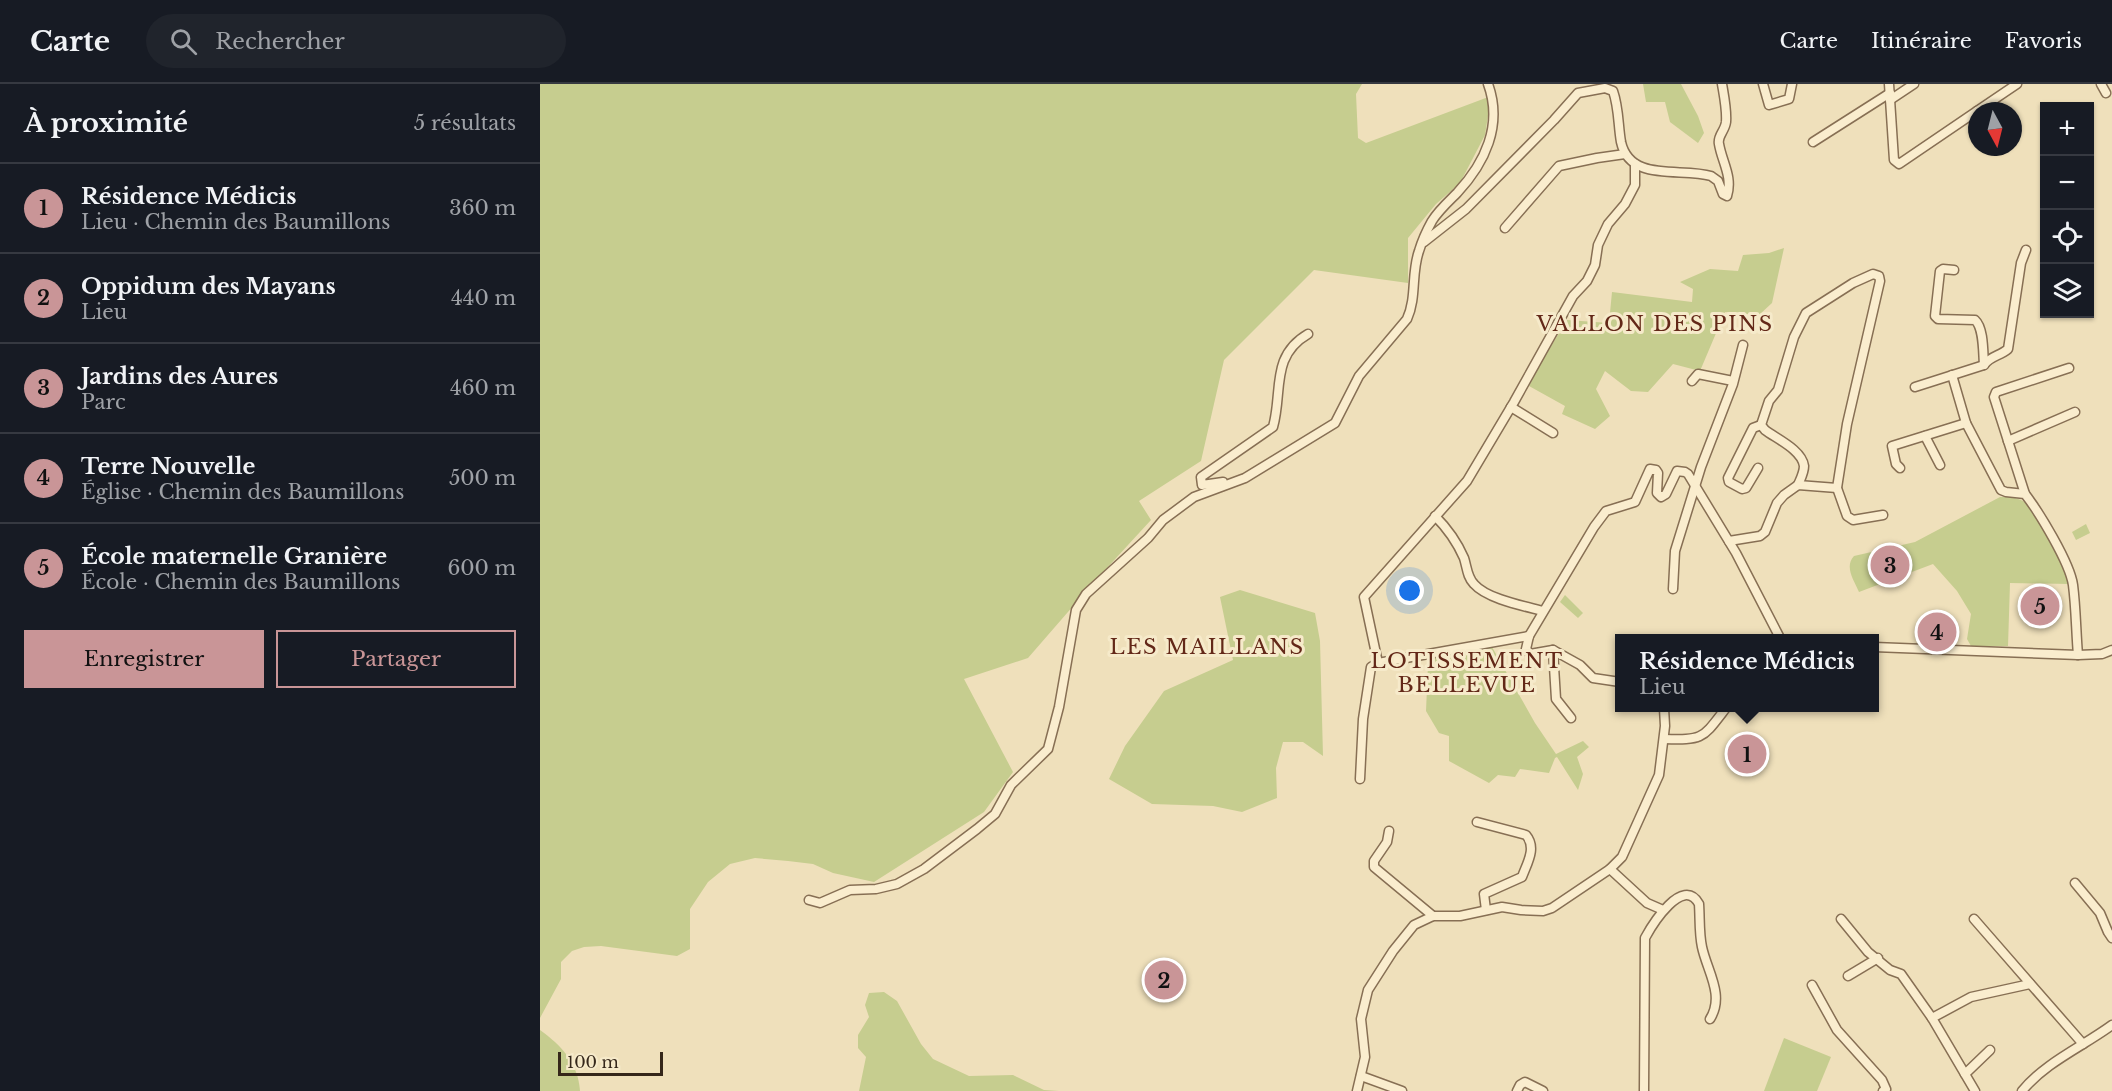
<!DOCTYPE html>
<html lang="fr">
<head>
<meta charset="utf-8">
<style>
  :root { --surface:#171b24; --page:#20242c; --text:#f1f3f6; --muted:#9ea1a6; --line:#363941; --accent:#c99597 }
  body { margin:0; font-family:"Libre Baskerville",serif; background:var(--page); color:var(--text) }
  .controls { position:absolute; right:18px; top:18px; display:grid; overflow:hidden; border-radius:0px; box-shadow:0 2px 4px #0004 }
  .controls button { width:54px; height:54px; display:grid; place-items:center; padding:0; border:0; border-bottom:2px solid var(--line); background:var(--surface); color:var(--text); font:30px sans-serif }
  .compass { position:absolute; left:1428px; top:18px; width:54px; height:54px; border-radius:50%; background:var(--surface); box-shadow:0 2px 4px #0004; rotate:173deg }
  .scale { position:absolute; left:18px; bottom:15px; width:105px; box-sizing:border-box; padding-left:6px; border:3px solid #35271a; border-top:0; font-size:16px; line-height:21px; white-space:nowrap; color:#35271a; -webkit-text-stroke:4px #f6eaca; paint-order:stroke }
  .you { position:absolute; left:870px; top:507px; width:21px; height:21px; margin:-15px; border:4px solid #fff; border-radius:50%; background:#1a73e8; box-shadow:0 0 0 9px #1a73e833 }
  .badge { display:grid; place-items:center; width:39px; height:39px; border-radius:50%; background:var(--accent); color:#111; font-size:20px; font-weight:700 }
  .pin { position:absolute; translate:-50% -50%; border:3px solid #fff; box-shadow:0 2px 6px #0006 }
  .popup { position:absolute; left:1075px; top:550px; width:264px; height:78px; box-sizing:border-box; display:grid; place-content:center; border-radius:0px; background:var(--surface); filter:drop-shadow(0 2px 4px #0005); font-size:20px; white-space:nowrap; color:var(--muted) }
  .popup b { font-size:22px; color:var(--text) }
  .popup::after { content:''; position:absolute; left:50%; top:100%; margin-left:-12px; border:12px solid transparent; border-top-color:var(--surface) }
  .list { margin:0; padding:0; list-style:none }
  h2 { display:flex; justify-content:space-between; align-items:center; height:78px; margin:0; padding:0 24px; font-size:26px }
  h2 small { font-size:20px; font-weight:400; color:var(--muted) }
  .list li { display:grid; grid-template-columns:39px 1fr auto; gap:18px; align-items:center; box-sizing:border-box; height:90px; padding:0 24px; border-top:2px solid var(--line) }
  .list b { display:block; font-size:22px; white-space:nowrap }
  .list p { margin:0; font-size:20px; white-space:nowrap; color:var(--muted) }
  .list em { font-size:20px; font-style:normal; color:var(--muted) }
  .actions { display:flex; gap:12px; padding:18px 24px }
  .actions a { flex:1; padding:14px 0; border:2px solid var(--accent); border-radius:0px; text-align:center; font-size:21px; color:var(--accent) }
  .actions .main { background:var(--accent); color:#111 }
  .icon { flex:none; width:33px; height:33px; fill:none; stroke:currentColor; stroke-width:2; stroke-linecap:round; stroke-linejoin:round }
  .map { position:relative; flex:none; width:1572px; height:1007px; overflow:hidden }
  header { display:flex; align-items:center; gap:36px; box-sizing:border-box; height:84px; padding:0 30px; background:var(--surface); border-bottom:2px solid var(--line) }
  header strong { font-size:28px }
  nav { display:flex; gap:33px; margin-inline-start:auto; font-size:21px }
  .search { width:420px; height:54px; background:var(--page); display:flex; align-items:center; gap:15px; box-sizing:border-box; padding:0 21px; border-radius:33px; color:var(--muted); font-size:22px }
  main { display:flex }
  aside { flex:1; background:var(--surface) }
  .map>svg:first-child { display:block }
  .green { fill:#c6cd8f }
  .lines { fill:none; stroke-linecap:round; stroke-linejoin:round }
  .minor-casing { stroke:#876f54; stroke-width:11 }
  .minor { stroke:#faedce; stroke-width:8 }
  .labels { text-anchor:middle; stroke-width:6; stroke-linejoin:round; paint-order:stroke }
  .neighbourhood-label { font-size:21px; letter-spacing:1.5px; fill:#632818; stroke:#f6eaca }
</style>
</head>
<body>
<header>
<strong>Carte</strong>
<div class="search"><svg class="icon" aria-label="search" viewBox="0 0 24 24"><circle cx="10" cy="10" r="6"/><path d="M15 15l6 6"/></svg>Rechercher</div>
<nav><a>Carte</a><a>Itinéraire</a><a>Favoris</a></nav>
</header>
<main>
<aside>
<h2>À proximité<small>5 résultats</small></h2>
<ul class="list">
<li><span class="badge">1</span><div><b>Résidence Médicis</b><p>Lieu · Chemin des Baumillons</p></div><em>360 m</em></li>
<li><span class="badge">2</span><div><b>Oppidum des Mayans</b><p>Lieu</p></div><em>440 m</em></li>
<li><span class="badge">3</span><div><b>Jardins des Aures</b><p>Parc</p></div><em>460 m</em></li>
<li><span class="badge">4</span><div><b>Terre Nouvelle</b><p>Église · Chemin des Baumillons</p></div><em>500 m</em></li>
<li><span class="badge">5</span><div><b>École maternelle Granière</b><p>École · Chemin des Baumillons</p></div><em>600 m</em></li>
</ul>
<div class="actions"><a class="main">Enregistrer</a><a>Partager</a></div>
</aside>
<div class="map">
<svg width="1572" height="1007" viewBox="0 0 1572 1007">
  <rect width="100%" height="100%" fill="#efe0bb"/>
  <!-- green -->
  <g class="green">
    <polygon points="0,0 822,0 816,10 818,54 826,59 951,12 945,51 920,99 896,120 868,154 868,199 774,186 684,276 661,377 599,417 611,436 554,498 488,574 424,595 473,688 444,728 334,798 293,789 273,780 248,777 215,774 190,780 168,798 150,825 150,865 137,872 61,862 44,863 32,867 21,878 21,895 0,934"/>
    <polygon points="1103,0 1141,0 1158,32 1164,49 1158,59 1130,38 1125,18 1106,18"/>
    <polygon points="1244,164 1232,219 1219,231 1185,228 1160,287 1133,280 1108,308 1091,307 1065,287 1056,305 1070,332 1055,345 1022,330 1025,322 989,302 999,282 1027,236 1069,239 1072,208 1152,218 1153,205 1140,198 1170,185 1198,187 1203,171 1229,169"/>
    <path d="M1460,413C1467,413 1476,413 1483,417C1497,425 1526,484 1529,500L1470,499L1468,562H1431L1427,555L1431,530L1417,507L1393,480L1319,508C1314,496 1304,483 1314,472L1375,458Z"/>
    <polygon points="1546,440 1550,449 1536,456 1532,448"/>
    <polygon points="700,506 775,529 780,557 783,672 763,658 743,658 736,684 737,714 702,728 673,722 612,720 569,695 585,662 624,607 693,576 680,513"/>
    <polygon points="1025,511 1043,529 1038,534 1020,518"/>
    <polygon points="952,563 995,639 1016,670 1043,657 1049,663 1037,673 1043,690 1038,706 1017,673 1015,674 1009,689 980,685 975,693 958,691 949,699 909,677 909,652 899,649 886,627 888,581 894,574"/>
    <polygon points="344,908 357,917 381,960 393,975 429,992 473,991 504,1006 519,1007 319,1007 326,973 318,964 318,951 329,933 325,921 329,909"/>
    <path d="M0,946C22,962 38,979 40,1007H0Z"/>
    <polygon points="1244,954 1291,973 1277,1007 1224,1007"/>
  </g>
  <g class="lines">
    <!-- minor casing -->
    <g class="minor-casing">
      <g id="minor">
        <polyline points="1223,0 1229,21 1249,15 1252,0"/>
        <polyline points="1349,0 1354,76 1359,80 1437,27"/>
        <polyline points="1561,0 1566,9"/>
        <polyline points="1350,16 1374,0"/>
        <polyline points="1437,27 1477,0"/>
        <polyline points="1273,58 1350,9"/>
        <polyline points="965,144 1019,82 1057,74 1085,70"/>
        <path d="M884,158L926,125L1014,36L1038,9L1065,4L1073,7C1079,24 1078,41 1081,58C1090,99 1142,83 1171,92L1178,97L1183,110L1187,112C1193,93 1182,78 1179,60C1177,52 1185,47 1186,38C1187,26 1184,12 1182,0"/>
        <path d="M1414,186L1403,185L1400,187L1395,232L1398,235L1435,236C1444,244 1443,269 1444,281"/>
        <path d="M1412,291L1426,339L1461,406L1466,408L1485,410C1499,428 1530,479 1533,501C1536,524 1536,548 1538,571"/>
        <polyline points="1152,297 1158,290 1193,297"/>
        <path d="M1375,303L1444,281C1450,272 1460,272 1468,265L1481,179L1486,166"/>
        <polyline points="971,323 1013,349"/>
        <polyline points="1385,352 1400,381"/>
        <polyline points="1468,357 1535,328"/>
        <polyline points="1218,384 1206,404 1202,405 1189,398 1188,394 1213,344 1221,341"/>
        <polyline points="1360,384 1356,380 1352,362 1426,339"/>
        <path d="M683,398L662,401L661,393L733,343C743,308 730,272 768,250"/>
        <path d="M1258,401C1260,396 1264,389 1264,382C1262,366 1237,355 1225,346L1221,341L1229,317L1238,306L1254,253L1266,229L1313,199L1333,190L1339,192L1340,197L1307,340L1297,404L1307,432L1313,436L1343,431"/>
        <polyline points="1485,410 1454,313 1456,308 1529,284"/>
        <path d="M895,432C908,445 917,458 924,474C927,483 927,493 934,500C947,515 984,522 1003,527"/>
        <polyline points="1189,457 1220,452 1225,448 1237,419 1244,411 1258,401 1297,404"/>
        <polyline points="1133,505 1135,467 1161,383 1193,300 1203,261"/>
        <polyline points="1334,563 1538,571 1562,570 1572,566"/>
        <polyline points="1013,566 1016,615 1031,634"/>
        <polyline points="838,579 824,513 927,397 974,318 1033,212 1047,197 1055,181 1058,161 1068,140 1085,120 1095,101 1095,80"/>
        <polyline points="1080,598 1053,594 1040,581 1013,566 990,570 986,565 989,552 1054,443 1066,427 1095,418 1110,385 1116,386 1118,389 1117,409 1121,413 1126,410 1137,387 1145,388 1148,390 1196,469 1240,554"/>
        <path d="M1124,655C1164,656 1162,655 1186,624"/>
        <polyline points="820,695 823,635 831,583 838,579 989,552"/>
        <path d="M937,738L986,751C997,764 987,779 982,793L944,810L946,826"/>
        <polyline points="849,747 847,758 834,777 834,783 893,832"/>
        <polyline points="1070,785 1107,819 1123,826"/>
        <polyline points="1535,799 1560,829 1568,848 1572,854"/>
        <path d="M269,816L280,819L310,806L336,805L357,800L384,785L437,745L455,730L471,701L508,665L519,623L536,526L546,510L608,454L623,436L654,413L705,394L795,339L819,292L867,235C877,213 871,189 879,167C882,157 887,146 892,137C898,127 908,118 917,109C945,79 963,41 948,0"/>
        <polyline points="1301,835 1328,868 1350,886 1361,890 1392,934"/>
        <polyline points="1434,835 1543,960"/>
        <polyline points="1308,892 1338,874"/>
        <polyline points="1272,901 1297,946 1342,996 1346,1005 1343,1007"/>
        <polyline points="1425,990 1450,966"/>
        <polyline points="821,992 862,1007"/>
        <polyline points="817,1007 825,973 821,935 828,906 853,867 874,841 893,832 920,832 962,823 981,826 1003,827 1012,824 1070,785 1082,773 1119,691 1125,642 1124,624"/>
        <polyline points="977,1007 980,1001 985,998 1003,1007"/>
        <path d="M1104,1007L1105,854C1112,841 1143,791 1159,820C1160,834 1159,849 1162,863C1167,887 1185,911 1170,935"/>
        <polyline points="1435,1007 1392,934 1431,913 1490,900"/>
        <path d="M1482,1007C1506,978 1542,963 1572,941"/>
      </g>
    </g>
    <!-- minor -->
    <use href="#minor" class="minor"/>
  </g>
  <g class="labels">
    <!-- neighbourhood labels -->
    <g class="neighbourhood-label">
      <text x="1115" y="247">VALLON DES PINS</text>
      <text x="667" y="570">LES MAILLANS</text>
      <text x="927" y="584">LOTISSEMENT<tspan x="927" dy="24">BELLEVUE</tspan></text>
    </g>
  </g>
</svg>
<div class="controls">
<button>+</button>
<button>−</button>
<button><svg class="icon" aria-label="locate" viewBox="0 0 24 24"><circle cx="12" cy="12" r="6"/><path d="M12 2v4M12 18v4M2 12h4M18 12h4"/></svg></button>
<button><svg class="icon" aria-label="layers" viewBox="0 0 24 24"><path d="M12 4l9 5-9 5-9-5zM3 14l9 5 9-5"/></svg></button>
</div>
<svg class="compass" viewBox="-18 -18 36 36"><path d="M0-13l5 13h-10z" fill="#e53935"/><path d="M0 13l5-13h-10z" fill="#9ea1a6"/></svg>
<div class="scale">100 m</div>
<div class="you"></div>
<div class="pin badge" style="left:1207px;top:670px">1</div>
<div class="popup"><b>Résidence Médicis</b>Lieu</div>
<div class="pin badge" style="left:624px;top:896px">2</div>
<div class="pin badge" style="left:1350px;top:481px">3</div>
<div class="pin badge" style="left:1397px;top:548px">4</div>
<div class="pin badge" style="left:1500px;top:522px">5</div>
</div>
</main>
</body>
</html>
